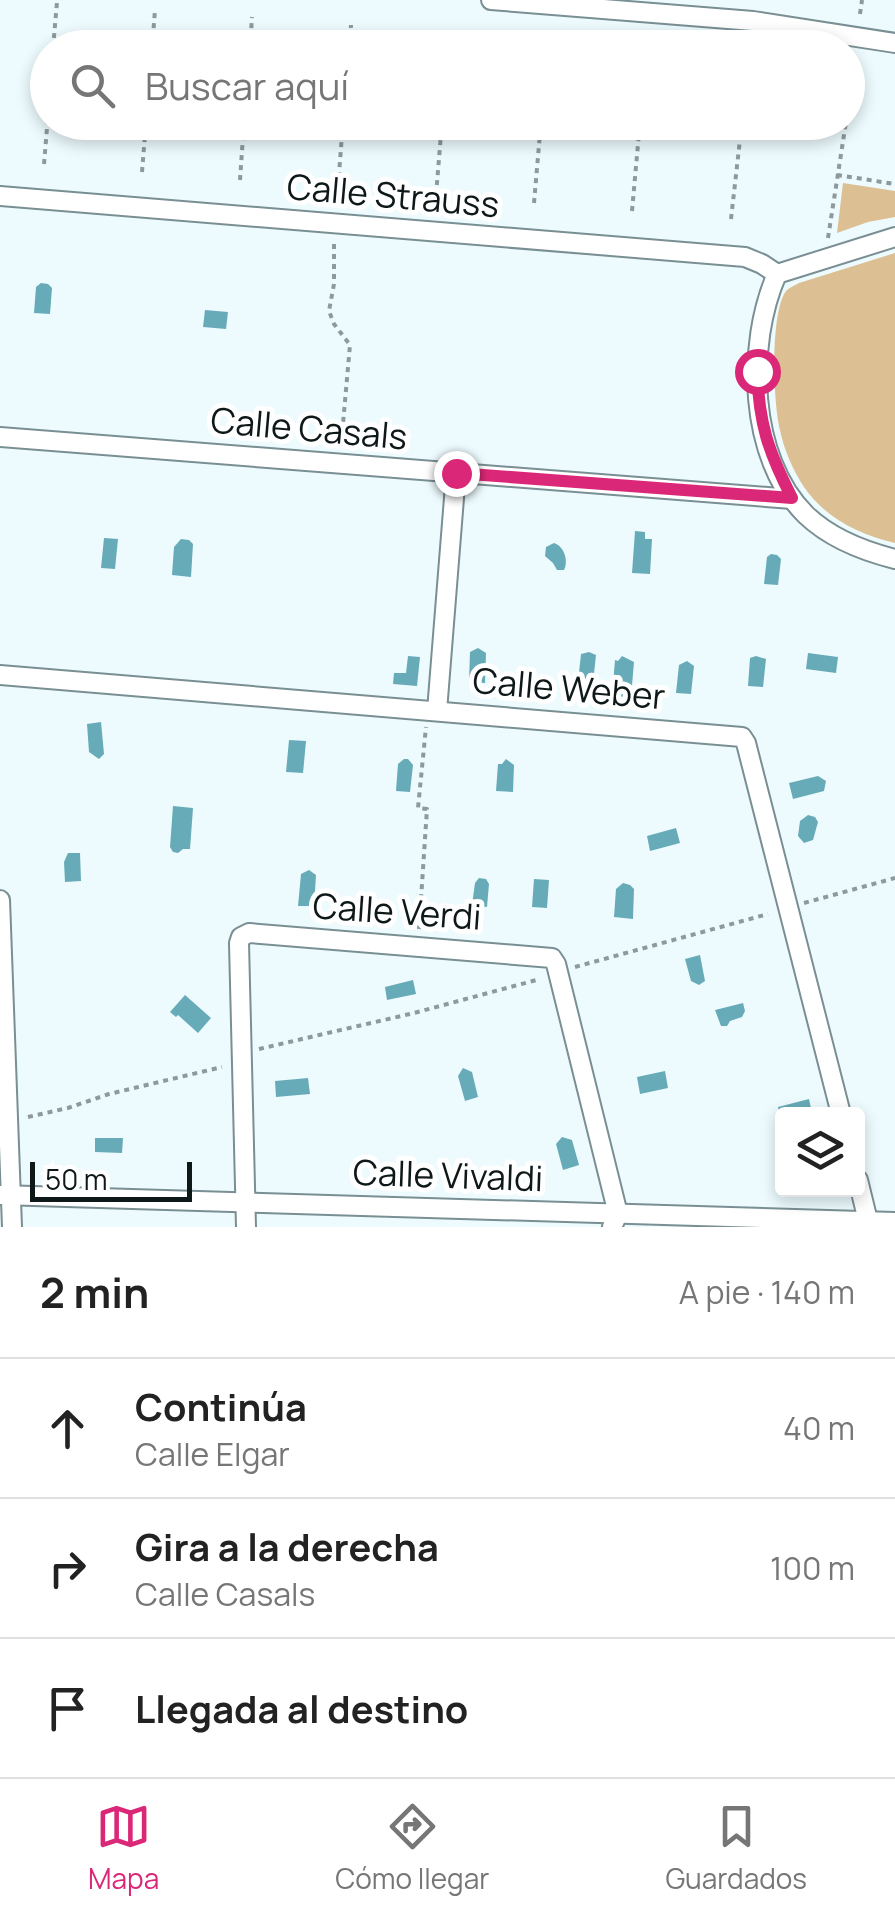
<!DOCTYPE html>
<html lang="es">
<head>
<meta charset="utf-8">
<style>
  :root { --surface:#fff; --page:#f6f6f6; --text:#222; --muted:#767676; --line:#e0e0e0; --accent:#db2777 }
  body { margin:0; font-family:Manrope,sans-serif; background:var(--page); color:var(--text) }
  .controls { position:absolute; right:30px; bottom:30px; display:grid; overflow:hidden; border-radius:10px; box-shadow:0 5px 15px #0003 }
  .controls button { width:90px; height:90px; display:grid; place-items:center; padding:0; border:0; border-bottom:2px solid var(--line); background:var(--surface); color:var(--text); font:50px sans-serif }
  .scale { position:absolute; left:30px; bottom:25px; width:162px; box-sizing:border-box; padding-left:10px; border:5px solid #0f1819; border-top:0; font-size:28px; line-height:35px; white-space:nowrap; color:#0f1819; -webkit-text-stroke:8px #fff; paint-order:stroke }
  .stop { position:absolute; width:30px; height:30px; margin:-22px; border:8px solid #db2777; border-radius:50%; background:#fff }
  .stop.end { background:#db2777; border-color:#fff; box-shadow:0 2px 10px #0008 }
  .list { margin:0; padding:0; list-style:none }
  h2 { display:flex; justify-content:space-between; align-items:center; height:130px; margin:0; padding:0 40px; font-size:42px }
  h2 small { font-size:32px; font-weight:400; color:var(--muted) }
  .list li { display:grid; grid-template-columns:65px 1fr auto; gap:30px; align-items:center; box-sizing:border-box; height:140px; padding:0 40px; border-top:2px solid var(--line) }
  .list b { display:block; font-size:38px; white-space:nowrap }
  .list p { margin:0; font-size:32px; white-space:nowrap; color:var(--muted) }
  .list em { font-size:32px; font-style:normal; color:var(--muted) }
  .icon { flex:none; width:55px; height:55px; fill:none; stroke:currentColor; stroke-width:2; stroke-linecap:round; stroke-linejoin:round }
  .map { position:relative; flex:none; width:895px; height:1227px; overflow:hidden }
  .search { position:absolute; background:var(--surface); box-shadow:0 5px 15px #0003; left:30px; right:30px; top:30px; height:110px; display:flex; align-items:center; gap:25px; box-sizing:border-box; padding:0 35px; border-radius:55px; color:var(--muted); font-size:38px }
  .sheet { height:550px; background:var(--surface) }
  nav { display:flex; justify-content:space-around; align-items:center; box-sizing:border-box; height:140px; border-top:2px solid var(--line); background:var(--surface); font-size:28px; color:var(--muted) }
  nav a { display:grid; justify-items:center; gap:5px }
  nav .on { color:var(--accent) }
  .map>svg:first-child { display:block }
  .green { fill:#dcbf92 }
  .water { fill:#67abb8 }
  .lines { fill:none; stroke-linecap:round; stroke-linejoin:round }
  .street-casing { stroke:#798f93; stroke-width:22 }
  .path { stroke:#8d999b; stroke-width:4; stroke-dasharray:5 5; stroke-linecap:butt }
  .street { stroke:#fff; stroke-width:18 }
  .route { stroke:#db2777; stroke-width:12 }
  .labels { text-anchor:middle; stroke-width:10; stroke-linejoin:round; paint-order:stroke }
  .street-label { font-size:35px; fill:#0f1819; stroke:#fff }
</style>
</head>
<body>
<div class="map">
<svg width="895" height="1227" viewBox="0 0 895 1227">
  <rect width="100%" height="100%" fill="#edfbfe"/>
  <!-- green -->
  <g class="green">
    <polygon points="843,183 895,191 895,217 868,222 837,233"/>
    <path d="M895,253V543C860,535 825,518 804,487C793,470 784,450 780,430C773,403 770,313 786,291C790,287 794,286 799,283Z"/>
  </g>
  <!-- water -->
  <g class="water">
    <polygon points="41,283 48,284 52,288 50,314 34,313 36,287"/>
    <polygon points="205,310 228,312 226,329 203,327"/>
    <polygon points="635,531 645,532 645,539 652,539 650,574 632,573"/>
    <polygon points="104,538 118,539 115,569 101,568"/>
    <polygon points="181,539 189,540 193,544 191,577 172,575 174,547"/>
    <path d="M554,543C564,546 569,561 564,570H557L553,563L545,556L546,547Z"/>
    <polygon points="771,554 777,555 781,559 778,585 764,584 767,557"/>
    <polygon points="478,648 486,653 485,683 469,682 470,652"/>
    <polygon points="589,652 596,655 593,683 578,682 581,654"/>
    <polygon points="808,653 838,657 836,673 806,669"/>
    <polygon points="408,656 420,657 417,686 393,684 394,673 406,673"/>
    <polygon points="622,656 634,662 631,697 612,696 615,660 618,661"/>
    <polygon points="756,656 766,659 763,687 748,686 750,658"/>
    <polygon points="687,661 694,666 691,694 676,693 679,665"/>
    <polygon points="101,722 104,754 99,759 89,752 87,724"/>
    <polygon points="289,740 306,741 303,773 286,772"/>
    <polygon points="404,759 408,759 413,765 410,792 396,791 398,764"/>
    <polygon points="506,759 514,765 513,792 496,791 498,764 502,764"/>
    <polygon points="818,776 826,781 824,791 793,799 789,783"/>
    <polygon points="173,806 193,808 190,849 183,849 178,853 173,852 170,847"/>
    <polygon points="808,815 815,817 818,822 813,840 804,843 798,836 800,821"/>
    <polygon points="676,828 680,843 650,851 647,836"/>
    <polygon points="68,853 80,853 81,881 65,882 64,862"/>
    <polygon points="309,870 316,875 314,906 298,906 301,874"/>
    <polygon points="479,878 486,879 489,884 487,907 472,905 475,883"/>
    <polygon points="534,879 549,880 547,908 532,907"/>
    <polygon points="623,883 630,885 634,889 633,919 614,917 616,889"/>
    <polygon points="700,955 705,981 699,985 691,981 685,959"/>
    <polygon points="413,980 416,994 387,1000 385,987"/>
    <polygon points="185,995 211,1018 198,1033 178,1015 176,1017 170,1012"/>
    <polygon points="743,1003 745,1011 742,1017 730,1021 727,1026 721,1026 715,1010"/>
    <polygon points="463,1068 472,1072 478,1097 465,1101 458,1076"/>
    <polygon points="665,1071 668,1088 640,1094 637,1077"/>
    <polygon points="308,1078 310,1094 276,1097 275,1081"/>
    <polygon points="809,1099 812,1113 782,1114 781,1120 778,1107"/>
    <polygon points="562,1137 572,1140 579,1165 563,1170 556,1144"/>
    <polygon points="95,1138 123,1138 122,1153 95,1152"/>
  </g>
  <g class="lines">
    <!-- street casing -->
    <g class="street-casing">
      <g id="street">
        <polyline points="491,0 753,21 895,43"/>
        <polyline points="0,196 745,257 762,264 777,274"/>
        <path d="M895,237L777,274C746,344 748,458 806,515C830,538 863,551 895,559"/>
        <polyline points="0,437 792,499"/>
        <polyline points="0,675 742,737 746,743 841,1114"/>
        <polyline points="437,711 456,473"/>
        <polyline points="0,900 12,1227"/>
        <polyline points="858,1180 868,1221 866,1227"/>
        <polyline points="0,1195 895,1222"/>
        <polyline points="246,1227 239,943 241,937 249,933 552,958 556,964 618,1214 612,1227"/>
      </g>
    </g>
    <!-- path -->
    <g class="path">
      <polyline points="860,14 862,0"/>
      <polyline points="53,48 57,2"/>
      <polyline points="152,48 155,10"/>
      <polyline points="250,48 252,17"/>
      <polyline points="350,48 351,25"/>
      <polyline points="448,48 449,33"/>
      <polyline points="547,48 547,41"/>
      <polyline points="848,114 854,72"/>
      <polyline points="44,164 48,116"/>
      <polyline points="142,172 146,122"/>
      <polyline points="837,175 895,184"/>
      <polyline points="240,180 244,122"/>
      <polyline points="338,187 343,122"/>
      <polyline points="436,195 442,122"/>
      <polyline points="534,203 541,122"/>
      <polyline points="632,211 640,122"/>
      <polyline points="731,219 742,122"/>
      <polyline points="828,238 846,122"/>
      <polyline points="334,244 334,284 329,311 334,324 350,345 341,446"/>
      <polyline points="804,903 895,878"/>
      <polyline points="419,929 427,809 418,808 426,727"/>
      <polyline points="575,967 768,914"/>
      <polyline points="259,1049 414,1013 540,979"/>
      <polyline points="28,1117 68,1108 109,1094 222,1067"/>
    </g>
    <!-- street -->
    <use href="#street" class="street"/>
  </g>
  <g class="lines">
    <!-- route -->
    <path class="route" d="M456,473L792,498C768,451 759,424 757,371"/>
  </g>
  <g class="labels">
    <!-- street labels -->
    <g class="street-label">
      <text transform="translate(393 196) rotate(5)" y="12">Calle Strauss</text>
      <text transform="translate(309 429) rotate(5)" y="12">Calle Casals</text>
      <text transform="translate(569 689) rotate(5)" y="12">Calle Weber</text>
      <text transform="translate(397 912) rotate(4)" y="12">Calle Verdi</text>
      <text transform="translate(448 1176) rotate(2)" y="12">Calle Vivaldi</text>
    </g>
  </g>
</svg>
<div class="controls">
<button><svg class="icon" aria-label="layers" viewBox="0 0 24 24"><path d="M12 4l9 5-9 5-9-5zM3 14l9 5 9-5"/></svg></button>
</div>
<div class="scale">50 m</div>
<div class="stop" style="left:757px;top:371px"></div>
<div class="stop end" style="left:456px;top:473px"></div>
<div class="search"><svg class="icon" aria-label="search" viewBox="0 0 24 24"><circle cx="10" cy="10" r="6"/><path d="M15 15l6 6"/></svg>Buscar aquí</div>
</div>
<section class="sheet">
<h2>2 min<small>A pie · 140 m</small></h2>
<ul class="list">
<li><svg class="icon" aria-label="ahead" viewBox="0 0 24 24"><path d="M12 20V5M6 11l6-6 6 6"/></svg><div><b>Continúa</b><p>Calle Elgar</p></div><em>40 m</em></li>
<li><svg class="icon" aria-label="right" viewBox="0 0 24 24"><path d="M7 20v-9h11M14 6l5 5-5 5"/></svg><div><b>Gira a la derecha</b><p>Calle Casals</p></div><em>100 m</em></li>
<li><svg class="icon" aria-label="arrive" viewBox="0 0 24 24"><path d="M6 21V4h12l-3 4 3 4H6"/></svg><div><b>Llegada al destino</b></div></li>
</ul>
</section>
<nav>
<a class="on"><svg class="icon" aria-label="map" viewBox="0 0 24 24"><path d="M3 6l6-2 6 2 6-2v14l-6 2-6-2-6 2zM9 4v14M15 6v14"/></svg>Mapa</a>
<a><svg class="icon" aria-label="directions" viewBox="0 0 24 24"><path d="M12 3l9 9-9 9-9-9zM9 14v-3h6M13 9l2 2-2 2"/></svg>Cómo llegar</a>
<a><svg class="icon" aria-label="saved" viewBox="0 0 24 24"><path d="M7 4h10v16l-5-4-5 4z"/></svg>Guardados</a>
</nav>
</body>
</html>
